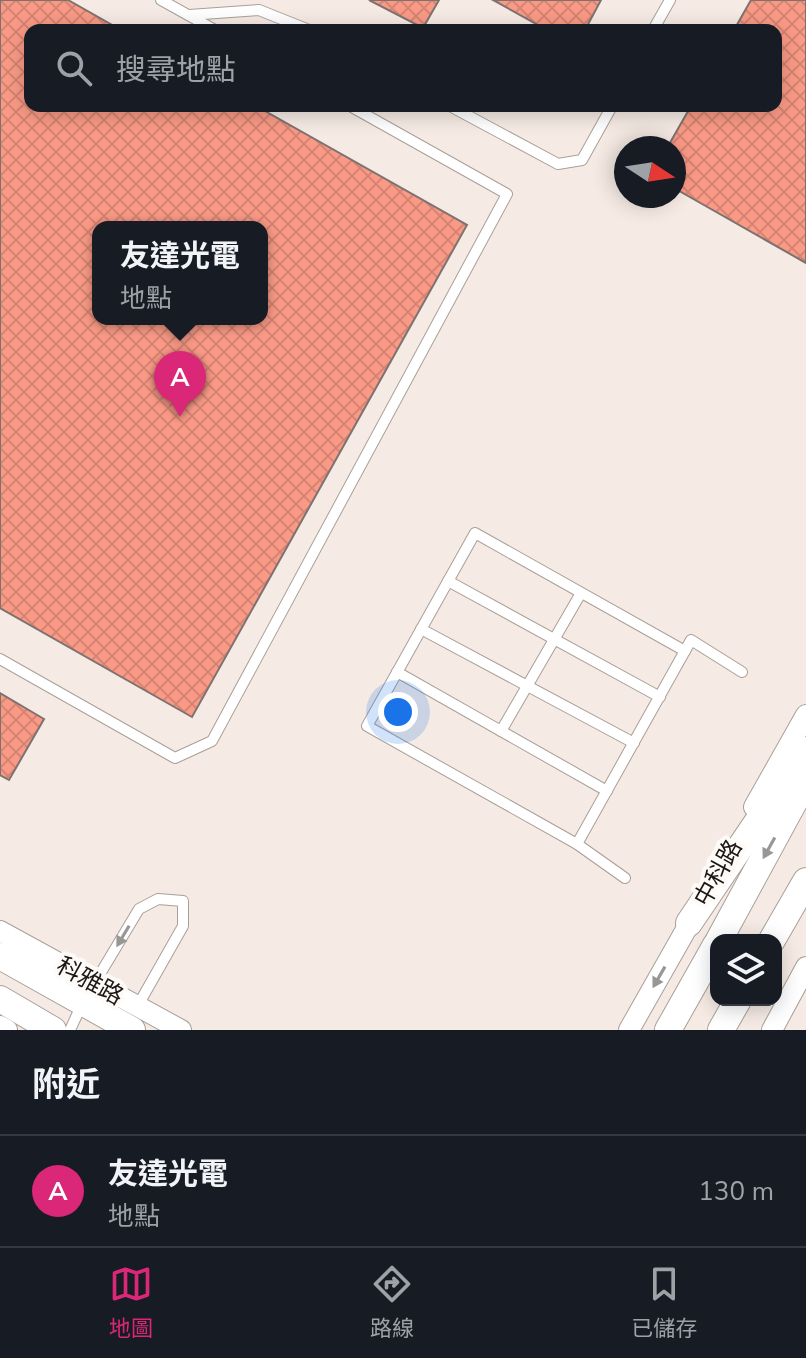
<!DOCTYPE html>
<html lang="zh-TW">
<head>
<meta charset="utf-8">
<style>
  :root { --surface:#171b24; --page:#242831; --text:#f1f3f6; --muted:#9ea1a6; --line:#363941; --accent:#db2777 }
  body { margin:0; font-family:"Nunito Sans","Noto Sans TC",sans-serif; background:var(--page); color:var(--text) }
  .controls { position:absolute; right:24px; bottom:24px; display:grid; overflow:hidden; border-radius:16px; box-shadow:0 4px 20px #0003 }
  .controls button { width:72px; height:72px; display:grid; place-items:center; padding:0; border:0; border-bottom:2px solid var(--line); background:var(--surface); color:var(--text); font:40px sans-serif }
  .compass { position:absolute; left:614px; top:136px; width:72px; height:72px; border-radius:50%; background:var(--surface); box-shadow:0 4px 20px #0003; rotate:102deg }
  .you { position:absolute; left:398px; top:712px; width:28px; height:28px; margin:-20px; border:6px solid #fff; border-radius:50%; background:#1a73e8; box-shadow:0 0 0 12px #1a73e833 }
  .badge { display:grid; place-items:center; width:52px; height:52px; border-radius:50%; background:var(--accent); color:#fff; font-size:26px; font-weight:700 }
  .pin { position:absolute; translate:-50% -66px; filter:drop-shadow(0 2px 4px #0008) }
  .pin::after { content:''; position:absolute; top:42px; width:28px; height:24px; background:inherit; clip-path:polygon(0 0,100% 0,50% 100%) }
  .popup { position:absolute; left:92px; top:221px; width:176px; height:104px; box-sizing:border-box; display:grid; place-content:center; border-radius:16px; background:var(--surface); filter:drop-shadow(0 2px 6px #0005); font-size:26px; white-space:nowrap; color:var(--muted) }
  .popup b { font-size:30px; color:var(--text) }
  .popup::after { content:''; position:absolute; left:50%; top:100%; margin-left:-16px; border:16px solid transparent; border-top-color:var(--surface) }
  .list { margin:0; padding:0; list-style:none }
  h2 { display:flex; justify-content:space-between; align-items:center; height:104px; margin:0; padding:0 32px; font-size:34px }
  h2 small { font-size:26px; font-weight:400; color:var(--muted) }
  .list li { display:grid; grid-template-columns:52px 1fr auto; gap:24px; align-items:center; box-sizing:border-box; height:112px; padding:0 32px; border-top:2px solid var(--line) }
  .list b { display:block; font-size:30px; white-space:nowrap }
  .list p { margin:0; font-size:26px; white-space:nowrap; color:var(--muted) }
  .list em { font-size:26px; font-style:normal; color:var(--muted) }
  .icon { flex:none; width:44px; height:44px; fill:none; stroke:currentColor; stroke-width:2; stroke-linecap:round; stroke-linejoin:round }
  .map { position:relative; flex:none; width:806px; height:1030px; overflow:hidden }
  .search { position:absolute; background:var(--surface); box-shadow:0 4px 20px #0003; left:24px; right:24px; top:24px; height:88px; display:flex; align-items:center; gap:20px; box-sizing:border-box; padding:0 28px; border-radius:16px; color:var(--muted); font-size:30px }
  .sheet { height:216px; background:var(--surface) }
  nav { display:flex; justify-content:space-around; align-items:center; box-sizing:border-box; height:112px; border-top:2px solid var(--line); background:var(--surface); font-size:22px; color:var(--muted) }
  nav a { display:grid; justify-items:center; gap:4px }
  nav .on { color:var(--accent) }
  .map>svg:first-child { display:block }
  .building { fill:url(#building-cross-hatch); stroke:#7e7270; stroke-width:2; fill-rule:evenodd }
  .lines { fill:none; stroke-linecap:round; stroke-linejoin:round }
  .service-casing { stroke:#a99f99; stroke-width:12 }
  .minor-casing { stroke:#a99f99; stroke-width:22 }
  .tertiary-casing { stroke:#a99f99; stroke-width:28 }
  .service { stroke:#fff; stroke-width:10 }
  .minor { stroke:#fff; stroke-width:20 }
  .tertiary { stroke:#fff; stroke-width:26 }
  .oneway { fill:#989796 }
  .labels { text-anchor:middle; stroke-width:8; stroke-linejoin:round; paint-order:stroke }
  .street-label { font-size:24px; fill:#1b1715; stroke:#fefaf7 }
</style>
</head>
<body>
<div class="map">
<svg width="806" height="1030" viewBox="0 0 806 1030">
  <defs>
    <pattern id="building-cross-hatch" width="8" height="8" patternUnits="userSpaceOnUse" patternTransform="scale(2)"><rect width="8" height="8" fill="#fa9a86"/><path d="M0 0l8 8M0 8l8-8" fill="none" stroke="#d68473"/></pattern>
  </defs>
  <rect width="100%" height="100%" fill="#f6ebe4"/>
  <!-- building -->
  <g class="building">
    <path d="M0,0H68L121,30H30V106H256L467,225L192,717L0,608ZM98,227H262V319H98Z"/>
    <polygon points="369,0 439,0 423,28"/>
    <polygon points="493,0 601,0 585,30 547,30"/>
    <polygon points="751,0 806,0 806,263 674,188 674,148 667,148 691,106 776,106 776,30 734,30"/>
    <polygon points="0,693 44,719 9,780 0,775"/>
  </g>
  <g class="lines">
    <!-- service casing -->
    <g class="service-casing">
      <g id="service">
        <polyline points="161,0 215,30"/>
        <polyline points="189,15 259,10 309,30"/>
        <polyline points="653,30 670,0"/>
        <polyline points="450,106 558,164 582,160 612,106"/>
        <polyline points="448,581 660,697"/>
        <polyline points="421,629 634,743"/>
        <polyline points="0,659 175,758 212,741 507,194 350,106"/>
        <polyline points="397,672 607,791"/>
        <polyline points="501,731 581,593"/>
        <polyline points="577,844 367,726 475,533 685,651"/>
        <polyline points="625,878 577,844 691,640 742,672"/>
        <polyline points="94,984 139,909 158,899 183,901 183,926 137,1007"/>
        <polyline points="70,1030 82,1004"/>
      </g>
    </g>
    <!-- minor casing -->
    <g class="minor-casing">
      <g id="minor">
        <polyline points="754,807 806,715"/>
        <polyline points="0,931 181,1030"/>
        <polyline points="0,1026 7,1030"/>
        <polyline points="629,1030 696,912"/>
        <polyline points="772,1030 806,967"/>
      </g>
    </g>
    <!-- tertiary casing -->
    <g class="tertiary-casing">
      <g id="tertiary">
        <polyline points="689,923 806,750"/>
        <polyline points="719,940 806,780"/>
        <polyline points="772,940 806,881"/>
        <polyline points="0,956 132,1030"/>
        <polyline points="0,999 53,1030"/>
        <polyline points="668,1030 716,945"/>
        <polyline points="721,1030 738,1000"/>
      </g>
    </g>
    <!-- service -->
    <use href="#service" class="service"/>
    <!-- minor -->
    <use href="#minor" class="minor"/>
    <!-- tertiary -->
    <use href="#tertiary" class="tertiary"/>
  </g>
  <!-- one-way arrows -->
  <defs><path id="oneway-solid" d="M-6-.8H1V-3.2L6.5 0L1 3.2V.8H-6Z" transform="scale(2)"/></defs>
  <g class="oneway">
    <use href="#oneway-solid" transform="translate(769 848) rotate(119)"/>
    <use href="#oneway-solid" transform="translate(123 936) rotate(121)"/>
    <use href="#oneway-solid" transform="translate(659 977) rotate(120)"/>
  </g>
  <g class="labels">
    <!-- street labels -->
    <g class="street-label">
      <text transform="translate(718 873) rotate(-61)" y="8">中科路</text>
      <text transform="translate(90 981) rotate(29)" y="8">科雅路</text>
    </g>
  </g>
</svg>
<div class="controls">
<button><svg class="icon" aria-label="layers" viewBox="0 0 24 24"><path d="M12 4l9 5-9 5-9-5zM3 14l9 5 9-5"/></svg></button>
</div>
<svg class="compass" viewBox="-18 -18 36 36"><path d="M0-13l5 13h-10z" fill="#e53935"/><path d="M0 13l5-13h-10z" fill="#9ea1a6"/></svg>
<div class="you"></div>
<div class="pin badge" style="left:180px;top:417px">A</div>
<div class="popup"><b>友達光電</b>地點</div>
<div class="search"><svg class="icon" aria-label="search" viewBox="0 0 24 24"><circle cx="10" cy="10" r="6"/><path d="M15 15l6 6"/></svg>搜尋地點</div>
</div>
<section class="sheet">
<h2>附近<small></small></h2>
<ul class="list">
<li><span class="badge">A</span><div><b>友達光電</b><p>地點</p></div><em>130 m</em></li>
</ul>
</section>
<nav>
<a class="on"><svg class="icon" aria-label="map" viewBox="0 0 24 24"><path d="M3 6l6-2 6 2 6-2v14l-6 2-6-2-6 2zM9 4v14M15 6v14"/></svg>地圖</a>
<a><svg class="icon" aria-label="directions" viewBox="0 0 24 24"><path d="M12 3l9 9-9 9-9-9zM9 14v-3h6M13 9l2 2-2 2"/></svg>路線</a>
<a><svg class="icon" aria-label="saved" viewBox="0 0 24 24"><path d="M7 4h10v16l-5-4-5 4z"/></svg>已儲存</a>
</nav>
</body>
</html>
